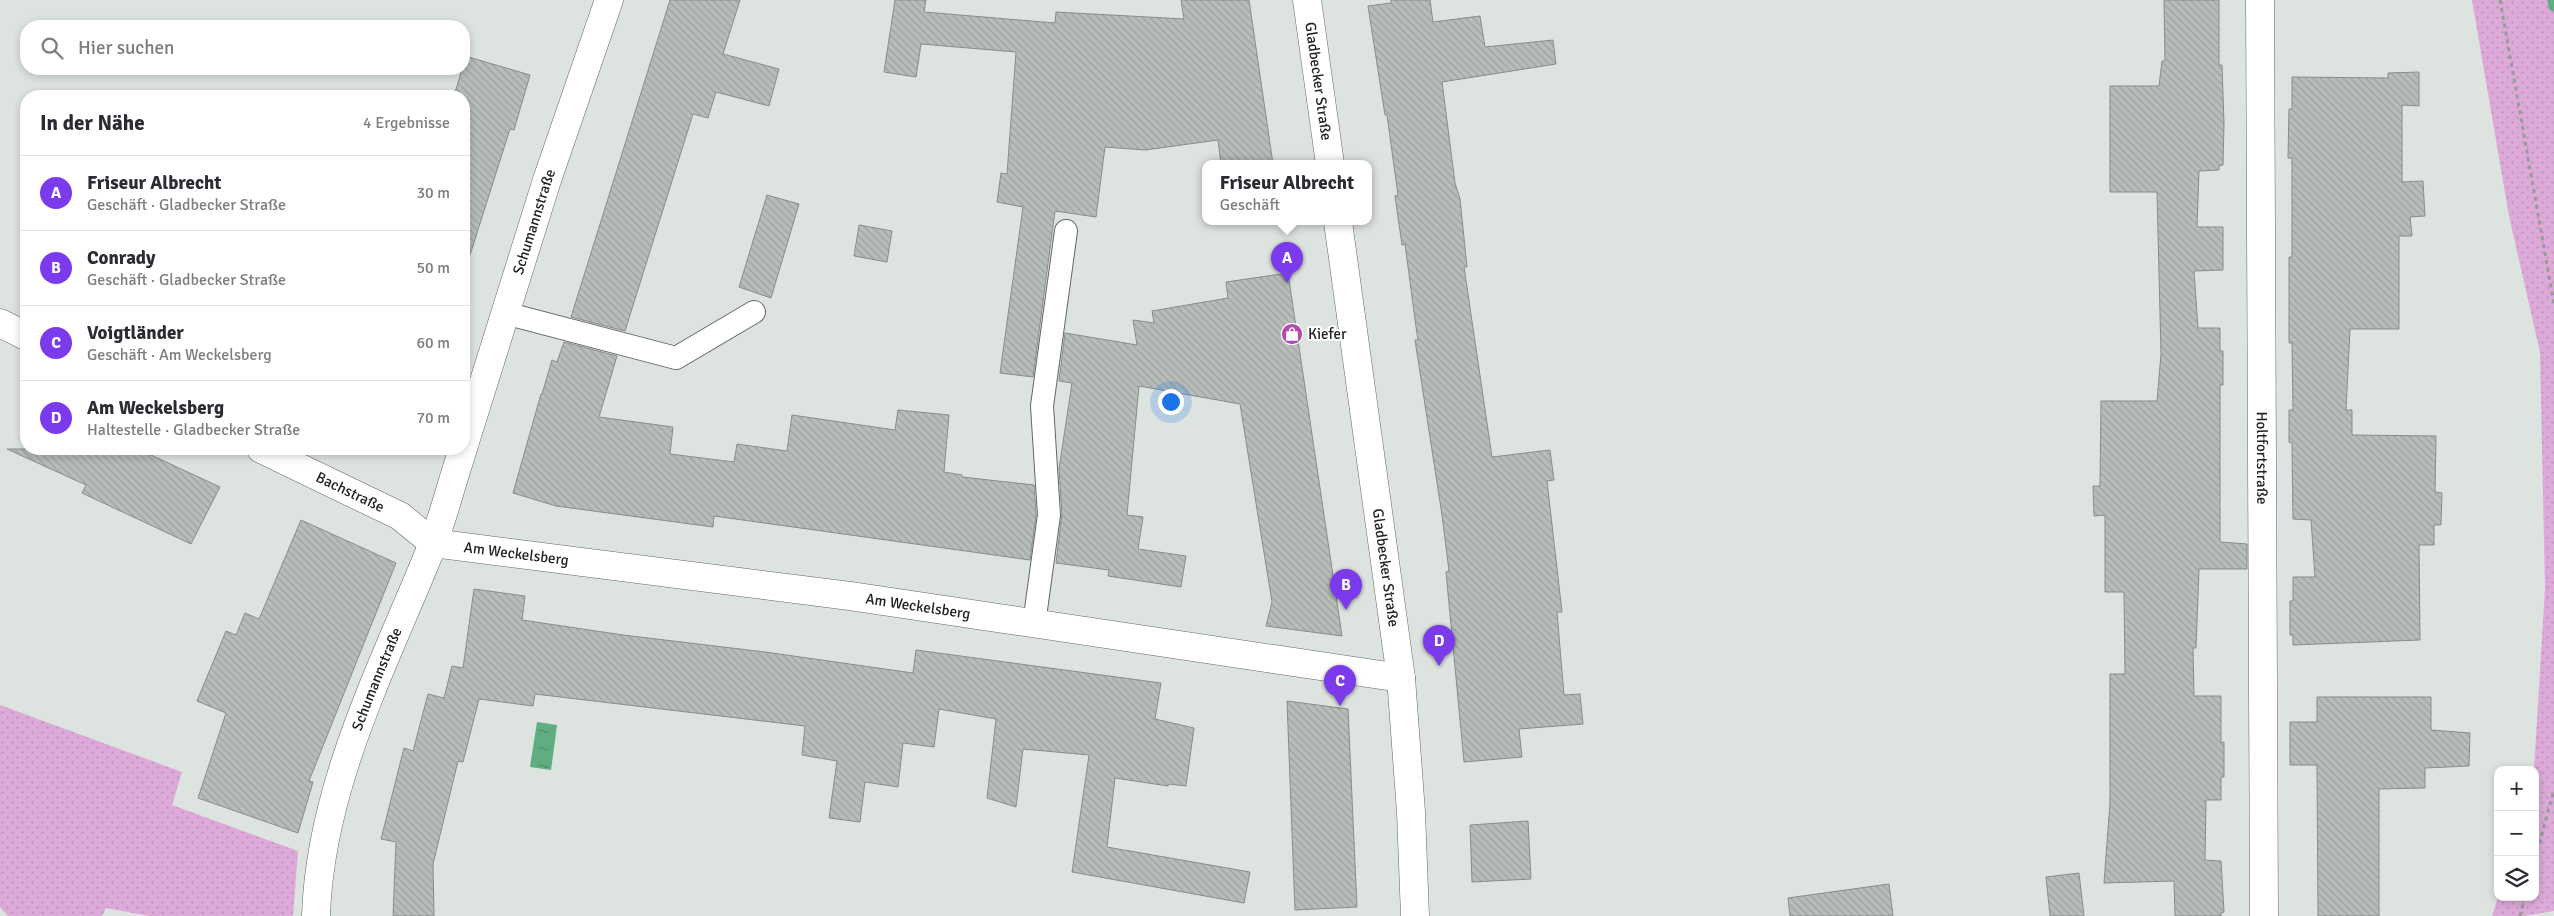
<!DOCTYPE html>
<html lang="de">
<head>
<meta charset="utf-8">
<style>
  :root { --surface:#fff; --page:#f7f7f7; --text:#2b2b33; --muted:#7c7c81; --line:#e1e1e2; --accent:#7c3aed }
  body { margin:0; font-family:Signika,sans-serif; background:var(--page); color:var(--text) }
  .controls { position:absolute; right:15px; bottom:15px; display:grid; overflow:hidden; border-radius:10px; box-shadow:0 2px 8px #0003 }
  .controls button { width:45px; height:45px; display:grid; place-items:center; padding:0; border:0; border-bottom:1px solid var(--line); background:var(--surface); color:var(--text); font:25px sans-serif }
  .you { position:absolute; left:1170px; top:401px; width:18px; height:18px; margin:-12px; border:4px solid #fff; border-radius:50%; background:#1a73e8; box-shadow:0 0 0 8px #1a73e833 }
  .badge { display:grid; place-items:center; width:32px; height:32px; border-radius:50%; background:var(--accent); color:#fff; font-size:16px; font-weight:700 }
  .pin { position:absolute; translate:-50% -41px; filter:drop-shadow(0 1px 2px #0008) }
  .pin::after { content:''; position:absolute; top:26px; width:18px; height:15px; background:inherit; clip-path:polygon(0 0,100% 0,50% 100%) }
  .popup { position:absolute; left:1202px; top:160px; width:170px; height:65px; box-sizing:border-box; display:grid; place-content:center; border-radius:10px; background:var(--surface); filter:drop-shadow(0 1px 4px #0005); font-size:16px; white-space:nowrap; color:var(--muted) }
  .popup b { font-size:19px; color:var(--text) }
  .popup::after { content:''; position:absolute; left:50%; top:100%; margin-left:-10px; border:10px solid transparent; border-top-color:var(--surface) }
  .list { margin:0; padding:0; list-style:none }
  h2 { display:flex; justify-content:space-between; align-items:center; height:65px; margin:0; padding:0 20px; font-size:21px }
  h2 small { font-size:16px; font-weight:400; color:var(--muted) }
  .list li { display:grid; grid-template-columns:32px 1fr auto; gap:15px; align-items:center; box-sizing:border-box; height:75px; padding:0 20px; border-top:1px solid var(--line) }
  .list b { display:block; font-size:19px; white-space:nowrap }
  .list p { margin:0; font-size:16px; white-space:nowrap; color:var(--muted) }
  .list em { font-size:16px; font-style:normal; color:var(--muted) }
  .icon { flex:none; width:28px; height:28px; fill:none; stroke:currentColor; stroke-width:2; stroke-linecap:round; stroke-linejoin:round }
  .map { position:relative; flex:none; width:2554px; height:916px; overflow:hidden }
  .search { position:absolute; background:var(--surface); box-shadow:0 2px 8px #0003; left:20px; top:20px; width:450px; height:55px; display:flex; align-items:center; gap:12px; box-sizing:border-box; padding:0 18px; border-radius:20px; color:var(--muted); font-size:19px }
  .panel { position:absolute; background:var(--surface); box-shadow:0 2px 8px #0003; left:20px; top:90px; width:450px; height:365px; border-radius:20px }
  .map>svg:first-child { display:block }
  .grass { fill:url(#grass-dots) }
  .water { fill:url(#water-ripples) }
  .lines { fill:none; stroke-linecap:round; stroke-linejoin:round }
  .stream { stroke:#5fad80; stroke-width:11 }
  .building { fill:url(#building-back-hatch); stroke:#888d89 }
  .lane-casing { stroke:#626764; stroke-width:24 }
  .street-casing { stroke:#626764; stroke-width:29 }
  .secondary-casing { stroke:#626764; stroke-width:29 }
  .path { stroke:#979c99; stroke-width:3; stroke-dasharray:4 4; stroke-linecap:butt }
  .lane { stroke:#fff; stroke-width:22 }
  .street { stroke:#fff; stroke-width:28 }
  .secondary { stroke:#fff; stroke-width:28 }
  .labels { text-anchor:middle; stroke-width:4; stroke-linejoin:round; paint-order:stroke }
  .street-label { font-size:15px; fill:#202221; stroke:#fff }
  .poi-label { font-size:15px; fill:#202221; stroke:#fff; text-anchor:start }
</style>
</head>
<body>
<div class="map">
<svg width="2554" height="916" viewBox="0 0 2554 916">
  <defs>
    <pattern id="grass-dots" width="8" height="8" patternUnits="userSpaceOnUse" patternTransform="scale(1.25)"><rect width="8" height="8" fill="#dda9d9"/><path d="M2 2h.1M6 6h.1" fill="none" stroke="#bd91ba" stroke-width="1.8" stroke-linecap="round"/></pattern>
    <pattern id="water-ripples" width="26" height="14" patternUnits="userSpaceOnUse" patternTransform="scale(1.25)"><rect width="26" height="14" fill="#5fad80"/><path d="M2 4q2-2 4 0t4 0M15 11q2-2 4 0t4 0" fill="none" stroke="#4e8c68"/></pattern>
    <pattern id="building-back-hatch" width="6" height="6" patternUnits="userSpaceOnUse" patternTransform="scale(1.25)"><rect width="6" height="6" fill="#b7bdb9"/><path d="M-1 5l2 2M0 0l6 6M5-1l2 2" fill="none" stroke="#9da29f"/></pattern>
  </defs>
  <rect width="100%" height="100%" fill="#dde3df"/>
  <!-- grass -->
  <g class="grass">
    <polygon points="2472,0 2554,0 2554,911 2524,916 2492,916 2498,897 2535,897 2534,770 2545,588 2540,352 2509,216"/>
    <polygon points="0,705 182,772 172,805 298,851 293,916 149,916 106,908 102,916 8,916 0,907"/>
  </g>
  <!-- water -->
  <polygon class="water" points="537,722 557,725 551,770 530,767"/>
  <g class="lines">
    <!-- stream -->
    <polyline class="stream" points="2553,0 2554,6"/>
  </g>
  <!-- building -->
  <g class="building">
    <polygon points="670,0 740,0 723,54 779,69 769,106 716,92 708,118 693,114 625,331 571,317"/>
    <polygon points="895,0 926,0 924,12 1055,23 1056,12 1184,19 1181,0 1249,0 1273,164 1221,164 1218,140 1145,150 1105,147 1096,217 1055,211 1033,377 1000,373 1023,207 997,202 1001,173 1007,174 1016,52 921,44 916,77 884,72"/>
    <polygon points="1391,0 1430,0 1433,22 1480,16 1485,47 1553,40 1556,64 1442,82 1455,183 1460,199 1467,267 1464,267 1492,457 1550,450 1554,480 1547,481 1562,612 1557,612 1564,695 1580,694 1583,724 1519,729 1522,757 1464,762 1446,572 1449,571 1442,515 1415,340 1418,340 1416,327 1405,244 1402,245 1395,196 1398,195 1387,115 1385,115 1368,6 1391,3"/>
    <polygon points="2164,0 2219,0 2219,65 2222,65 2224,124 2223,165 2219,166 2219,170 2199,171 2197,227 2223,227 2223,270 2194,271 2198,328 2220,328 2220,351 2223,351 2223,385 2220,385 2220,542 2247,544 2247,569 2199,569 2196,648 2193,648 2194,696 2221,696 2221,743 2224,742 2224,777 2221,777 2221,800 2206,800 2205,860 2221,861 2224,912 2221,913 2221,916 2175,916 2174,881 2104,883 2110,803 2110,674 2125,674 2124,592 2105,592 2105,515 2094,516 2093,486 2100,486 2101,401 2157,401 2161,354 2157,192 2110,192 2110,86 2159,86 2162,61 2165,61"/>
    <polygon points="465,56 530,75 514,130 510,129 470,255 464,254 464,96 454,96 462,69 464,69"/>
    <polygon points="2419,72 2419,106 2402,105 2402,182 2423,181 2425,216 2410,217 2412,236 2399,236 2399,329 2350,329 2346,410 2352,410 2352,435 2436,436 2435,492 2442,493 2441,525 2434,525 2434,545 2419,545 2420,640 2293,645 2293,635 2290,635 2290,601 2293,601 2293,577 2315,577 2311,520 2293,519 2292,443 2289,442 2289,410 2293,410 2292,343 2289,343 2289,257 2292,257 2292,158 2288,158 2289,109 2292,109 2292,77 2388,78 2388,73"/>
    <polygon points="767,195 799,204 771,298 739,287"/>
    <polygon points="859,225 892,231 887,262 854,256"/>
    <polygon points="1288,273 1342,636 1266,626 1272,602 1240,404 1139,386 1127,515 1143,517 1138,549 1186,556 1181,587 1108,576 1109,570 1056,563 1062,514 1059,469 1072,383 1059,381 1065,333 1137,345 1133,320 1154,323 1152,311 1228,298 1226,282"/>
    <polygon points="564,342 617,356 599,417 673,427 670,454 734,462 737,444 787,451 792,415 895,430 898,410 949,415 944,472 962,475 962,477 1034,485 1036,515 1030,560 714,516 713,527 556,506 513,493 541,394 542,394 552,360 557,362"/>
    <polygon points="7,449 138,449 220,487 191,544 82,493 86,485"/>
    <polygon points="301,520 396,563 309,781 313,782 298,833 198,798 226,713 197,701 226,631 236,635 245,613 259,619"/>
    <polygon points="474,589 525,596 522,620 623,635 765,652 913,673 916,650 1161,683 1155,719 1194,728 1186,786 1169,784 1168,786 1115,778 1107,847 1250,872 1244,903 1072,872 1089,755 1023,749 1016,807 987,798 996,719 939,709 934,747 903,743 898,787 865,782 860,822 829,818 837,761 802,755 805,726 535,694 533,706 479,699 463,762 458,761 433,864 434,916 393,916 396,842 381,839 404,748 413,751 428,694 444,698 452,666 463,668"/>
    <polygon points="2317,697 2431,697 2431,730 2470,733 2469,766 2425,768 2425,788 2379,789 2379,916 2318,916 2317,765 2290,765 2290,722 2317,722"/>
    <polygon points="1287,701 1348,709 1357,907 1295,910"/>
    <polygon points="1528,821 1531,879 1472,882 1470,825"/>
    <polygon points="2079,873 2084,916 2050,916 2046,877"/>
    <polygon points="1889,884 1893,916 1790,916 1788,898"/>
  </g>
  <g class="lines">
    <!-- lane casing -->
    <g class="lane-casing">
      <g id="lane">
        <polyline points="505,313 676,358 754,312"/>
        <polyline points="1034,624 1049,515 1042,406 1066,231"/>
      </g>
    </g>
    <!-- street casing -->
    <g class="street-casing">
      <g id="street">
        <path id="s1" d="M2260,0L2264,916"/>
        <polyline points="0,323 26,336"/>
        <path id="s2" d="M464,445L547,180L609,0"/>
        <path id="s3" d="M261,449L400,516L433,543L850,596L1401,678"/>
        <path id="s4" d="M316,916C320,786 384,665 432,546C444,515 452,481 463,449"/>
      </g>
    </g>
    <!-- secondary casing -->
    <g class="secondary-casing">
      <g id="secondary">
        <path id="s5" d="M1307,0L1330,164"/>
        <path id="s6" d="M1338,222L1401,678L1411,812L1415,916"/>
      </g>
    </g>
    <!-- path -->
    <g class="path">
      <polyline points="2500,0 2554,304"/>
      <polyline points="2535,859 2554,790"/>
      <polyline points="2520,916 2525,897"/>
    </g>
    <!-- lane -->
    <use href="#lane" class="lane"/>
    <!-- street -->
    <use href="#street" class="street"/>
    <!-- secondary -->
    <use href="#secondary" class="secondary"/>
  </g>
  <!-- icons -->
  <defs>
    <g id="shop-disc" transform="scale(1.125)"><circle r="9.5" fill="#b14baf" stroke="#fff"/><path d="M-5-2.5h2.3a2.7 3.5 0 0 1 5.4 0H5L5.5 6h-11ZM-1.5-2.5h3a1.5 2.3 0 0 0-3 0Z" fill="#fff"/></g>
  </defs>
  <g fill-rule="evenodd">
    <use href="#shop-disc" x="1292" y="334"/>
  </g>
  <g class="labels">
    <!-- street labels -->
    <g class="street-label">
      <text dy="5" stroke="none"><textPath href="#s5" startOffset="82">Gladbecker Straße</textPath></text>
      <text dy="5" stroke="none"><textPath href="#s2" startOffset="234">Schumannstraße</textPath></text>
      <text dy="5" stroke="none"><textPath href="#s1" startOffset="458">Holtfortstraße</textPath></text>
      <text dy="5" stroke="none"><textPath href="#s3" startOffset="99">Bachstraße</textPath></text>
      <text dy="5" stroke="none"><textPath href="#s3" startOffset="281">Am Weckelsberg</textPath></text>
      <text dy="5" stroke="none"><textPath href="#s6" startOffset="349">Gladbecker Straße</textPath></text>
      <text dy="5" stroke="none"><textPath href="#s3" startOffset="686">Am Weckelsberg</textPath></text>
      <text dy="5" stroke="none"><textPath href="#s4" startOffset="246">Schumannstraße</textPath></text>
    </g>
    <!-- poi labels -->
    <g class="poi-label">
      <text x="1308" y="339">Kiefer</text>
    </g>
  </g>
</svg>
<div class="controls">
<button>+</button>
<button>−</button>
<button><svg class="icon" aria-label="layers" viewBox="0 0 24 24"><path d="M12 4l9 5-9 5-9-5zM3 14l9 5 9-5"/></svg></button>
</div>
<div class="you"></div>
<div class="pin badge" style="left:1287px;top:283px">A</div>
<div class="popup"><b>Friseur Albrecht</b>Geschäft</div>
<div class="pin badge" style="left:1346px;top:610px">B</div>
<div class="pin badge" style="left:1340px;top:706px">C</div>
<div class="pin badge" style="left:1439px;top:666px">D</div>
<div class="search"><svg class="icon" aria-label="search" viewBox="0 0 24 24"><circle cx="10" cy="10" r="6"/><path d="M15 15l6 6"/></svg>Hier suchen</div>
<section class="panel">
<h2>In der Nähe<small>4 Ergebnisse</small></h2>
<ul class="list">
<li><span class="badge">A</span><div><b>Friseur Albrecht</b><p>Geschäft · Gladbecker Straße</p></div><em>30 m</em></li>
<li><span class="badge">B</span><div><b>Conrady</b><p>Geschäft · Gladbecker Straße</p></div><em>50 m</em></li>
<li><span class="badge">C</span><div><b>Voigtländer</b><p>Geschäft · Am Weckelsberg</p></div><em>60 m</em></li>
<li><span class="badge">D</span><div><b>Am Weckelsberg</b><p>Haltestelle · Gladbecker Straße</p></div><em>70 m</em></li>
</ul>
</section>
</div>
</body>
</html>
